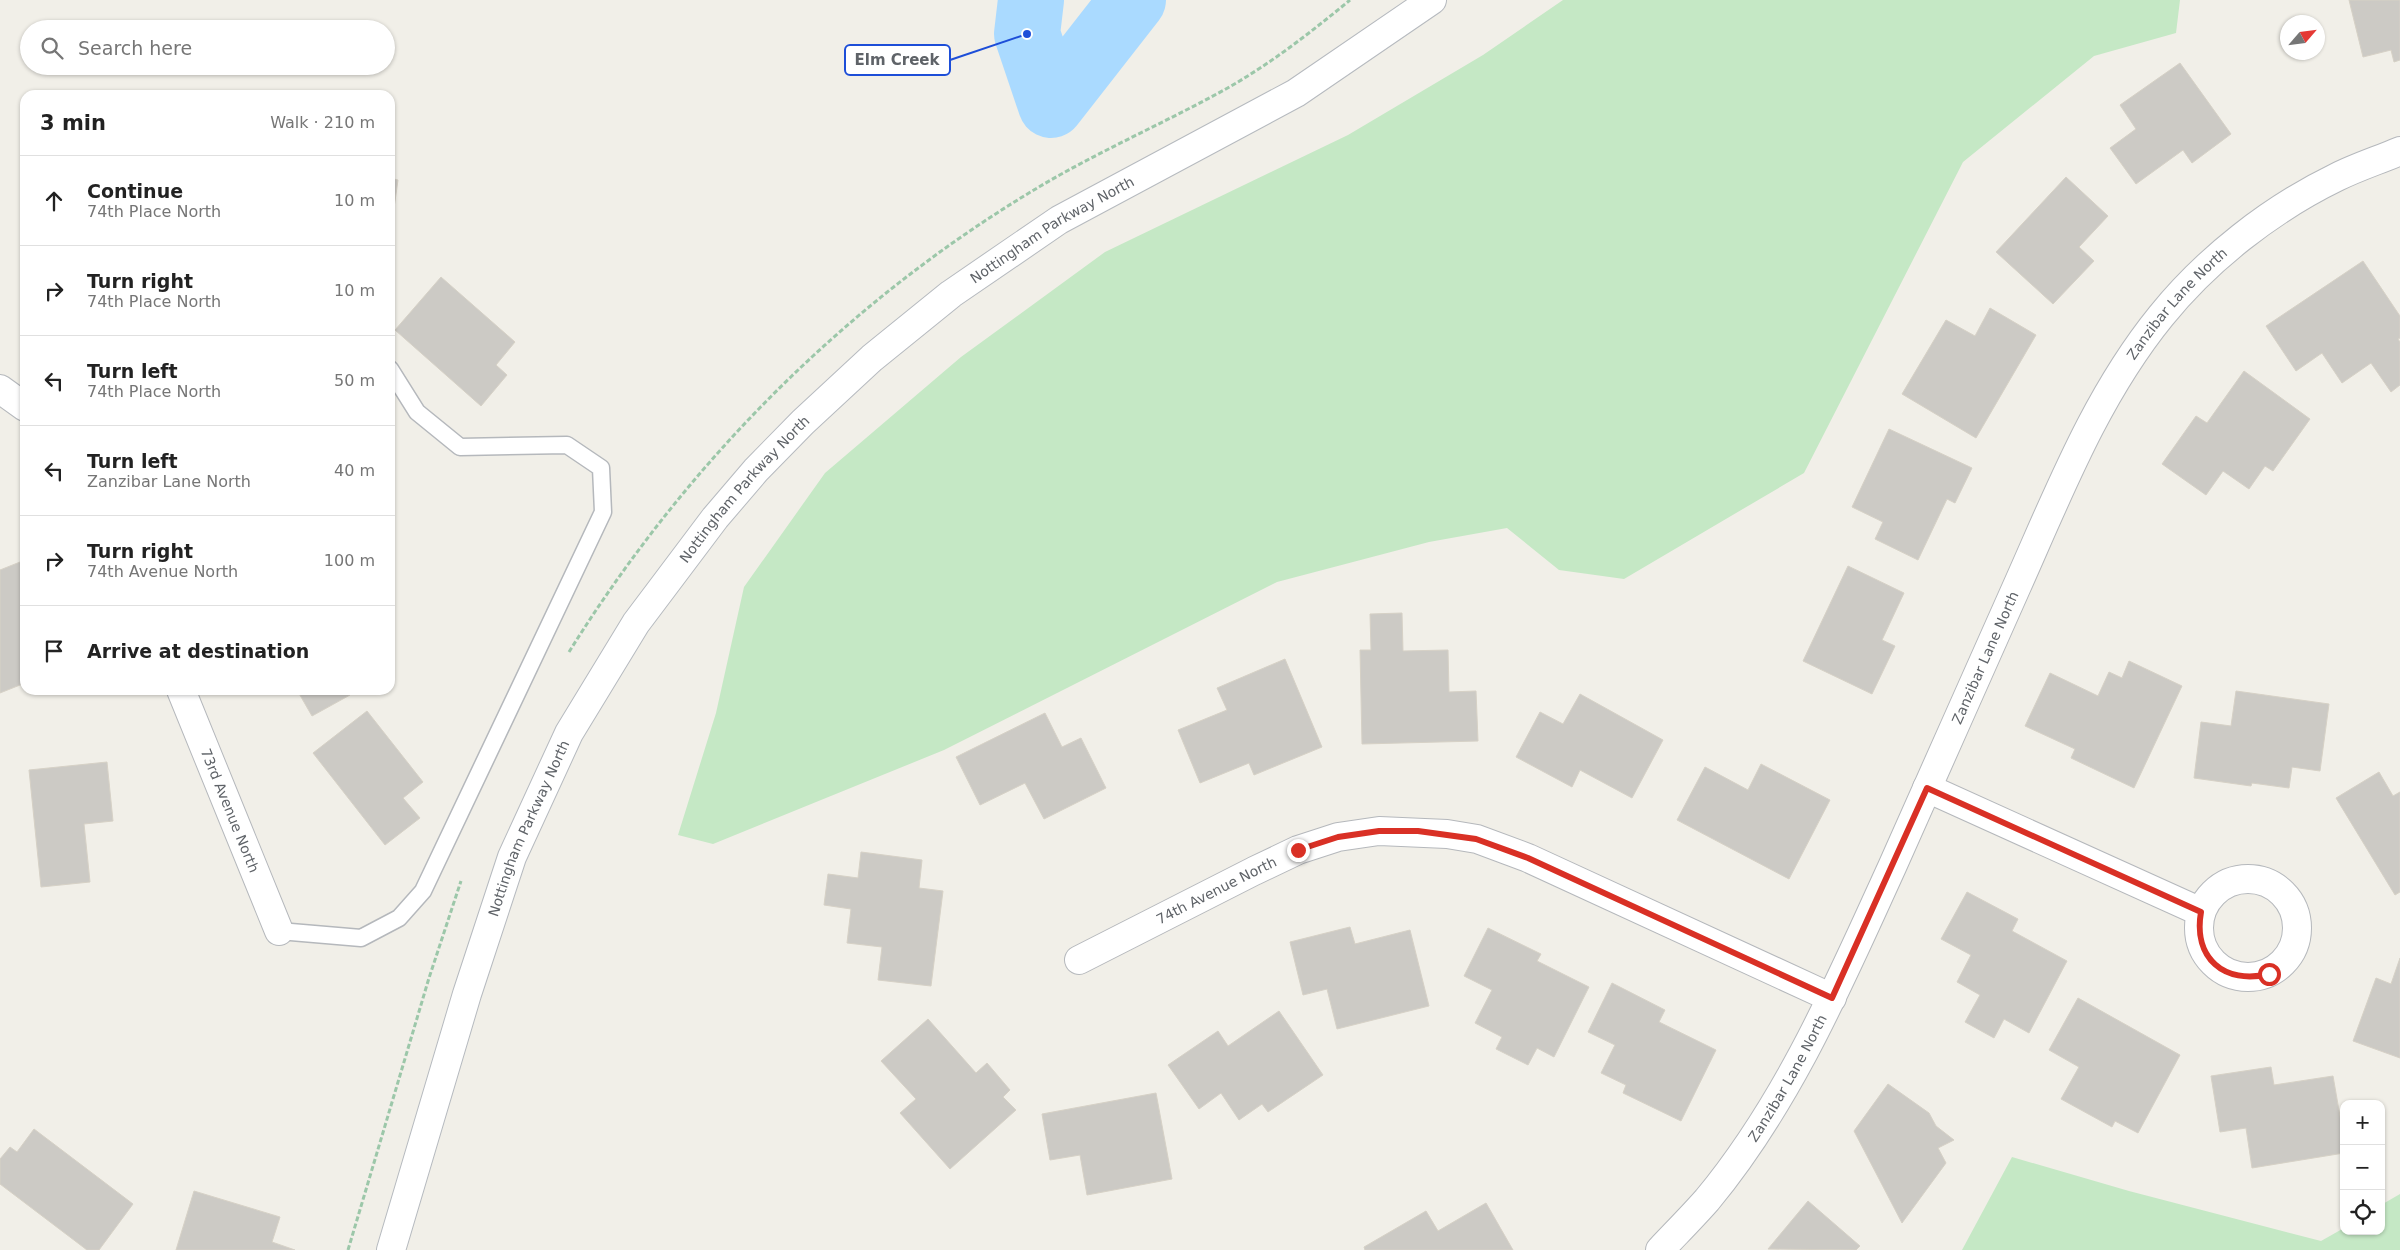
<!DOCTYPE html>
<html lang="en">
<head>
<meta charset="utf-8">
<style>
  :root { --surface:#fff; --page:#f2f2f2; --text:#222; --muted:#767676; --line:#e0e0e0 }
  body { margin:0; font-family:"DejaVu Sans",sans-serif; background:var(--page); color:var(--text) }
  .controls { position:absolute; right:15px; bottom:15px; display:grid; overflow:hidden; border-radius:10px; box-shadow:0 1px 4px #0004 }
  .controls button { width:45px; height:45px; display:grid; place-items:center; padding:0; border:0; border-bottom:1px solid var(--line); background:var(--surface); color:var(--text); font:25px sans-serif }
  .compass { position:absolute; left:2280px; top:15px; width:45px; height:45px; border-radius:50%; background:var(--surface); box-shadow:0 1px 4px #0004; rotate:62deg }
  .stop { position:absolute; width:15px; height:15px; margin:-11px; border:4px solid #d93025; border-radius:50%; background:#fff }
  .stop.end { background:#d93025; border-color:#fff; box-shadow:0 1px 5px #0008 }
  .list { margin:0; padding:0; list-style:none }
  h2 { display:flex; justify-content:space-between; align-items:center; height:65px; margin:0; padding:0 20px; font-size:21px }
  h2 small { font-size:16px; font-weight:400; color:var(--muted) }
  .list li { display:grid; grid-template-columns:32px 1fr auto; gap:15px; align-items:center; box-sizing:border-box; height:90px; padding:0 20px; border-top:1px solid var(--line) }
  .list b { display:block; font-size:19px; white-space:nowrap }
  .list p { margin:0; font-size:16px; white-space:nowrap; color:var(--muted) }
  .list em { font-size:16px; font-style:normal; color:var(--muted) }
  .icon { flex:none; width:28px; height:28px; fill:none; stroke:currentColor; stroke-width:2; stroke-linecap:round; stroke-linejoin:round }
  .map { position:relative; flex:none; width:2400px; height:1250px; overflow:hidden }
  .search { position:absolute; background:var(--surface); box-shadow:0 1px 4px #0004; left:20px; top:20px; width:375px; height:55px; display:flex; align-items:center; gap:12px; box-sizing:border-box; padding:0 18px; border-radius:28px; color:var(--muted); font-size:19px }
  .panel { position:absolute; background:var(--surface); box-shadow:0 1px 4px #0004; left:20px; top:90px; width:375px; height:605px; border-radius:15px }
  .map>svg:first-child { display:block }
  .green { fill:#c5e8c5 }
  .lines { fill:none; stroke-linecap:round; stroke-linejoin:round }
  .river { stroke:#aadaff; stroke-width:66 }
  .building { fill:#cccac5; stroke:#d6d1c6 }
  .lane-casing { stroke:#b5b8bc; stroke-width:19 }
  .street-casing { stroke:#b5b8bc; stroke-width:30 }
  .secondary-casing { stroke:#b6babf; stroke-width:30 }
  .path { stroke:#9cc7a9; stroke-width:3; stroke-dasharray:5 2.5; stroke-linecap:butt }
  .lane { stroke:#fff; stroke-width:16 }
  .street { stroke:#fff; stroke-width:28 }
  .secondary { stroke:#fff; stroke-width:28 }
  .route { stroke:#d93025; stroke-width:6 }
  .labels { text-anchor:middle; stroke-width:5; stroke-linejoin:round; paint-order:stroke }
  .street-label { font-size:14px; fill:#5f6368; stroke:#fff }
  .leader { fill:none; stroke:#1d4ed8; stroke-width:2 }
  .callout-dot { fill:#1d4ed8; stroke:#fff; stroke-width:2 }
  .callout { fill:#fff; stroke:#1d4ed8; stroke-width:2 }
  .callout-label { font-size:15px; text-anchor:middle; font-weight:bold; fill:#5f6368 }
</style>
</head>
<body>
<div class="map">
<svg width="2400" height="1250" viewBox="0 0 2400 1250">
  <rect width="100%" height="100%" fill="#f1efe8"/>
  <!-- green -->
  <g class="green">
    <polygon points="1563,0 2180,0 2176,33 2094,56 1963,162 1804,473 1624,579 1559,570 1507,528 1429,542 1277,582 944,750 713,844 678,835 716,713 744,587 825,473 961,357 1105,252 1348,135 1483,55"/>
    <polygon points="2012,1157 2129,1191 2321,1241 2344,1228 2344,1231 2381,1231 2381,1205 2400,1194 2400,1250 1962,1250"/>
  </g>
  <g class="lines">
    <!-- river -->
    <polyline class="river" points="1031,0 1027,34 1051,105 1133,0"/>
  </g>
  <!-- building -->
  <g class="building">
    <polygon points="2349,0 2400,0 2400,60 2394,62 2391,50 2363,57"/>
    <polygon points="2180,63 2231,134 2192,163 2183,150 2136,184 2110,148 2136,129 2120,105"/>
    <polygon points="2066,177 2108,216 2079,247 2094,261 2053,304 1996,252"/>
    <polygon points="390,178 398,180 392,222 390,221"/>
    <polygon points="2363,261 2400,316 2400,338 2398,339 2400,342 2400,385 2391,392 2371,363 2342,383 2322,353 2296,371 2266,326"/>
    <polygon points="441,277 515,342 496,365 507,375 481,406 395,330"/>
    <polygon points="1990,308 2036,335 1976,438 1902,394 1946,320 1975,336"/>
    <polygon points="2244,371 2310,419 2273,471 2265,466 2249,489 2223,471 2206,495 2162,464 2196,416 2207,423"/>
    <polygon points="1889,429 1972,468 1955,503 1947,499 1918,560 1875,539 1883,522 1852,507"/>
    <polygon points="25,560 25,683 0,693 0,570"/>
    <polygon points="1848,566 1904,593 1882,640 1895,646 1872,694 1803,661"/>
    <polygon points="1402,613 1403,651 1448,650 1449,692 1476,691 1478,741 1362,744 1360,650 1371,650 1370,614"/>
    <polygon points="1285,659 1322,747 1254,775 1249,763 1200,783 1178,730 1227,710 1217,688"/>
    <polygon points="2129,661 2182,686 2134,788 2071,758 2075,749 2025,726 2050,673 2098,696 2109,672 2122,678"/>
    <polygon points="297,690 348,690 350,695 312,716"/>
    <polygon points="2236,691 2329,704 2320,771 2292,767 2289,788 2252,783 2251,786 2194,778 2201,722 2231,726"/>
    <polygon points="1580,694 1663,740 1632,798 1580,770 1572,787 1516,757 1540,712 1563,724"/>
    <polygon points="367,711 423,782 403,798 420,818 385,845 313,753"/>
    <polygon points="1045,713 1062,747 1081,738 1106,788 1044,819 1025,783 980,805 956,757"/>
    <polygon points="107,762 113,821 84,824 90,882 41,887 29,770"/>
    <polygon points="1761,764 1830,800 1789,879 1677,820 1705,767 1748,790"/>
    <polygon points="2379,772 2393,796 2400,792 2400,892 2395,895 2336,798"/>
    <polygon points="861,852 922,860 919,888 943,891 931,986 878,980 882,947 847,943 851,909 824,905 828,874 858,878"/>
    <polygon points="1967,892 2018,919 2012,931 2067,961 2029,1033 2004,1019 1994,1038 1965,1022 1980,995 1957,982 1971,955 1941,939"/>
    <polygon points="1350,927 1355,944 1410,930 1429,1006 1337,1029 1327,989 1303,995 1290,942"/>
    <polygon points="1488,928 1541,954 1537,961 1589,987 1554,1057 1537,1048 1528,1065 1496,1049 1502,1037 1475,1023 1492,990 1464,976"/>
    <polygon points="2400,958 2400,1058 2353,1041 2376,978 2391,984"/>
    <polygon points="1612,983 1665,1010 1659,1022 1716,1050 1681,1121 1623,1093 1626,1085 1601,1073 1615,1045 1588,1032"/>
    <polygon points="2078,998 2180,1055 2138,1133 2115,1121 2112,1127 2061,1099 2079,1067 2049,1050"/>
    <polygon points="1279,1011 1323,1075 1268,1112 1262,1104 1239,1120 1221,1093 1199,1109 1168,1065 1218,1031 1228,1046"/>
    <polygon points="928,1019 976,1073 987,1063 1010,1090 1003,1097 1016,1110 950,1169 900,1113 916,1099 881,1061"/>
    <polygon points="2271,1067 2274,1085 2333,1076 2344,1139 2344,1153 2252,1168 2246,1128 2220,1132 2211,1076"/>
    <polygon points="1888,1084 1929,1113 1936,1126 1954,1140 1938,1148 1946,1163 1902,1223 1854,1131"/>
    <polygon points="1156,1093 1172,1179 1087,1195 1080,1155 1050,1160 1042,1114"/>
    <polygon points="34,1129 133,1204 99,1250 87,1250 0,1184 0,1159 10,1147 17,1152"/>
    <polygon points="194,1191 280,1217 272,1242 295,1250 176,1250"/>
    <polygon points="1808,1201 1860,1246 1856,1250 1768,1249"/>
    <polygon points="1486,1203 1513,1250 1365,1250 1364,1247 1426,1211 1438,1231"/>
  </g>
  <g class="lines">
    <!-- lane casing -->
    <g class="lane-casing">
      <polyline id="lane" points="279,931 361,938 399,918 423,891 603,512 601,468 567,445 460,447 417,412 390,369"/>
    </g>
    <!-- street casing -->
    <g class="street-casing">
      <g id="street">
        <polyline points="0,389 25,407"/>
        <path id="s1" d="M181,690L279,931"/>
        <polyline points="1927,788 2201,912"/>
        <circle cx="2248" cy="928" r="49"/>
        <path id="s2" d="M1079,960L1254,871L1298,850L1338,837L1379,831L1447,834L1477,839L1528,858L1832,998"/>
        <path id="s3" d="M1660,1250C1676,1233 1692,1217 1707,1200C1789,1101 1839,983 1892,867C1934,773 1975,680 2017,586C2059,492 2096,396 2161,316C2207,259 2271,209 2337,177C2357,167 2379,160 2400,151"/>
      </g>
    </g>
    <!-- secondary casing -->
    <g class="secondary-casing">
      <g id="secondary">
        <path id="s4" d="M391,1250L467,994L512,857L569,733L636,623L715,518L756,470L803,422L872,358L951,294L1059,220L1296,93L1432,0"/>
      </g>
    </g>
    <!-- path -->
    <g class="path">
      <path d="M569,652C688,461 850,298 1044,184C1102,150 1164,123 1224,90C1269,65 1310,33 1350,0"/>
      <polyline points="348,1250 429,978 461,881"/>
    </g>
    <!-- lane -->
    <use href="#lane" class="lane"/>
    <!-- street -->
    <use href="#street" class="street"/>
    <!-- secondary -->
    <use href="#secondary" class="secondary"/>
  </g>
  <g class="lines">
    <!-- route -->
    <path class="route" d="M1298,850L1338,837L1379,831H1418L1476,839L1528,858L1832,998L1927,788L2201,912C2193,958 2224,985 2269,974"/>
  </g>
  <g class="labels">
    <!-- street labels -->
    <g class="street-label">
      <text dy="5" stroke="none"><textPath href="#s4" startOffset="1254">Nottingham Parkway North</textPath></text>
      <text dy="5" stroke="none"><textPath href="#s3" startOffset="1085">Zanzibar Lane North</textPath></text>
      <text dy="5" stroke="none"><textPath href="#s4" startOffset="849">Nottingham Parkway North</textPath></text>
      <text dy="5" stroke="none"><textPath href="#s3" startOffset="680">Zanzibar Lane North</textPath></text>
      <text dy="5" stroke="none"><textPath href="#s1" startOffset="130">73rd Avenue North</textPath></text>
      <text dy="5" stroke="none"><textPath href="#s4" startOffset="444">Nottingham Parkway North</textPath></text>
      <text dy="5" stroke="none"><textPath href="#s2" startOffset="154">74th Avenue North</textPath></text>
      <text dy="5" stroke="none"><textPath href="#s3" startOffset="215">Zanzibar Lane North</textPath></text>
    </g>
  </g>
  <!-- callouts -->
  <path class="leader" d="M1027 34L950 60"/>
  <circle class="callout-dot" cx="1027" cy="34" r="5"/>
  <rect class="callout" x="845" y="45" width="105" height="30" rx="5"/>
  <g class="callout-label">
    <text x="897" y="65">Elm Creek</text>
  </g>
</svg>
<div class="controls">
<button>+</button>
<button>−</button>
<button><svg class="icon" aria-label="locate" viewBox="0 0 24 24"><circle cx="12" cy="12" r="6"/><path d="M12 2v4M12 18v4M2 12h4M18 12h4"/></svg></button>
</div>
<svg class="compass" viewBox="-18 -18 36 36"><path d="M0-13l5 13h-10z" fill="#e53935"/><path d="M0 13l5-13h-10z" fill="#767676"/></svg>
<div class="stop" style="left:2269px;top:974px"></div>
<div class="stop end" style="left:1298px;top:850px"></div>
<div class="search"><svg class="icon" aria-label="search" viewBox="0 0 24 24"><circle cx="10" cy="10" r="6"/><path d="M15 15l6 6"/></svg>Search here</div>
<section class="panel">
<h2>3 min<small>Walk · 210 m</small></h2>
<ul class="list">
<li><svg class="icon" aria-label="ahead" viewBox="0 0 24 24"><path d="M12 20V5M6 11l6-6 6 6"/></svg><div><b>Continue</b><p>74th Place North</p></div><em>10 m</em></li>
<li><svg class="icon" aria-label="right" viewBox="0 0 24 24"><path d="M7 20v-9h11M14 6l5 5-5 5"/></svg><div><b>Turn right</b><p>74th Place North</p></div><em>10 m</em></li>
<li><svg class="icon" aria-label="left" viewBox="0 0 24 24"><path d="M17 20v-9H6M10 6l-5 5 5 5"/></svg><div><b>Turn left</b><p>74th Place North</p></div><em>50 m</em></li>
<li><svg class="icon" aria-label="left" viewBox="0 0 24 24"><path d="M17 20v-9H6M10 6l-5 5 5 5"/></svg><div><b>Turn left</b><p>Zanzibar Lane North</p></div><em>40 m</em></li>
<li><svg class="icon" aria-label="right" viewBox="0 0 24 24"><path d="M7 20v-9h11M14 6l5 5-5 5"/></svg><div><b>Turn right</b><p>74th Avenue North</p></div><em>100 m</em></li>
<li><svg class="icon" aria-label="arrive" viewBox="0 0 24 24"><path d="M6 21V4h12l-3 4 3 4H6"/></svg><div><b>Arrive at destination</b></div></li>
</ul>
</section>
</div>
</body>
</html>
